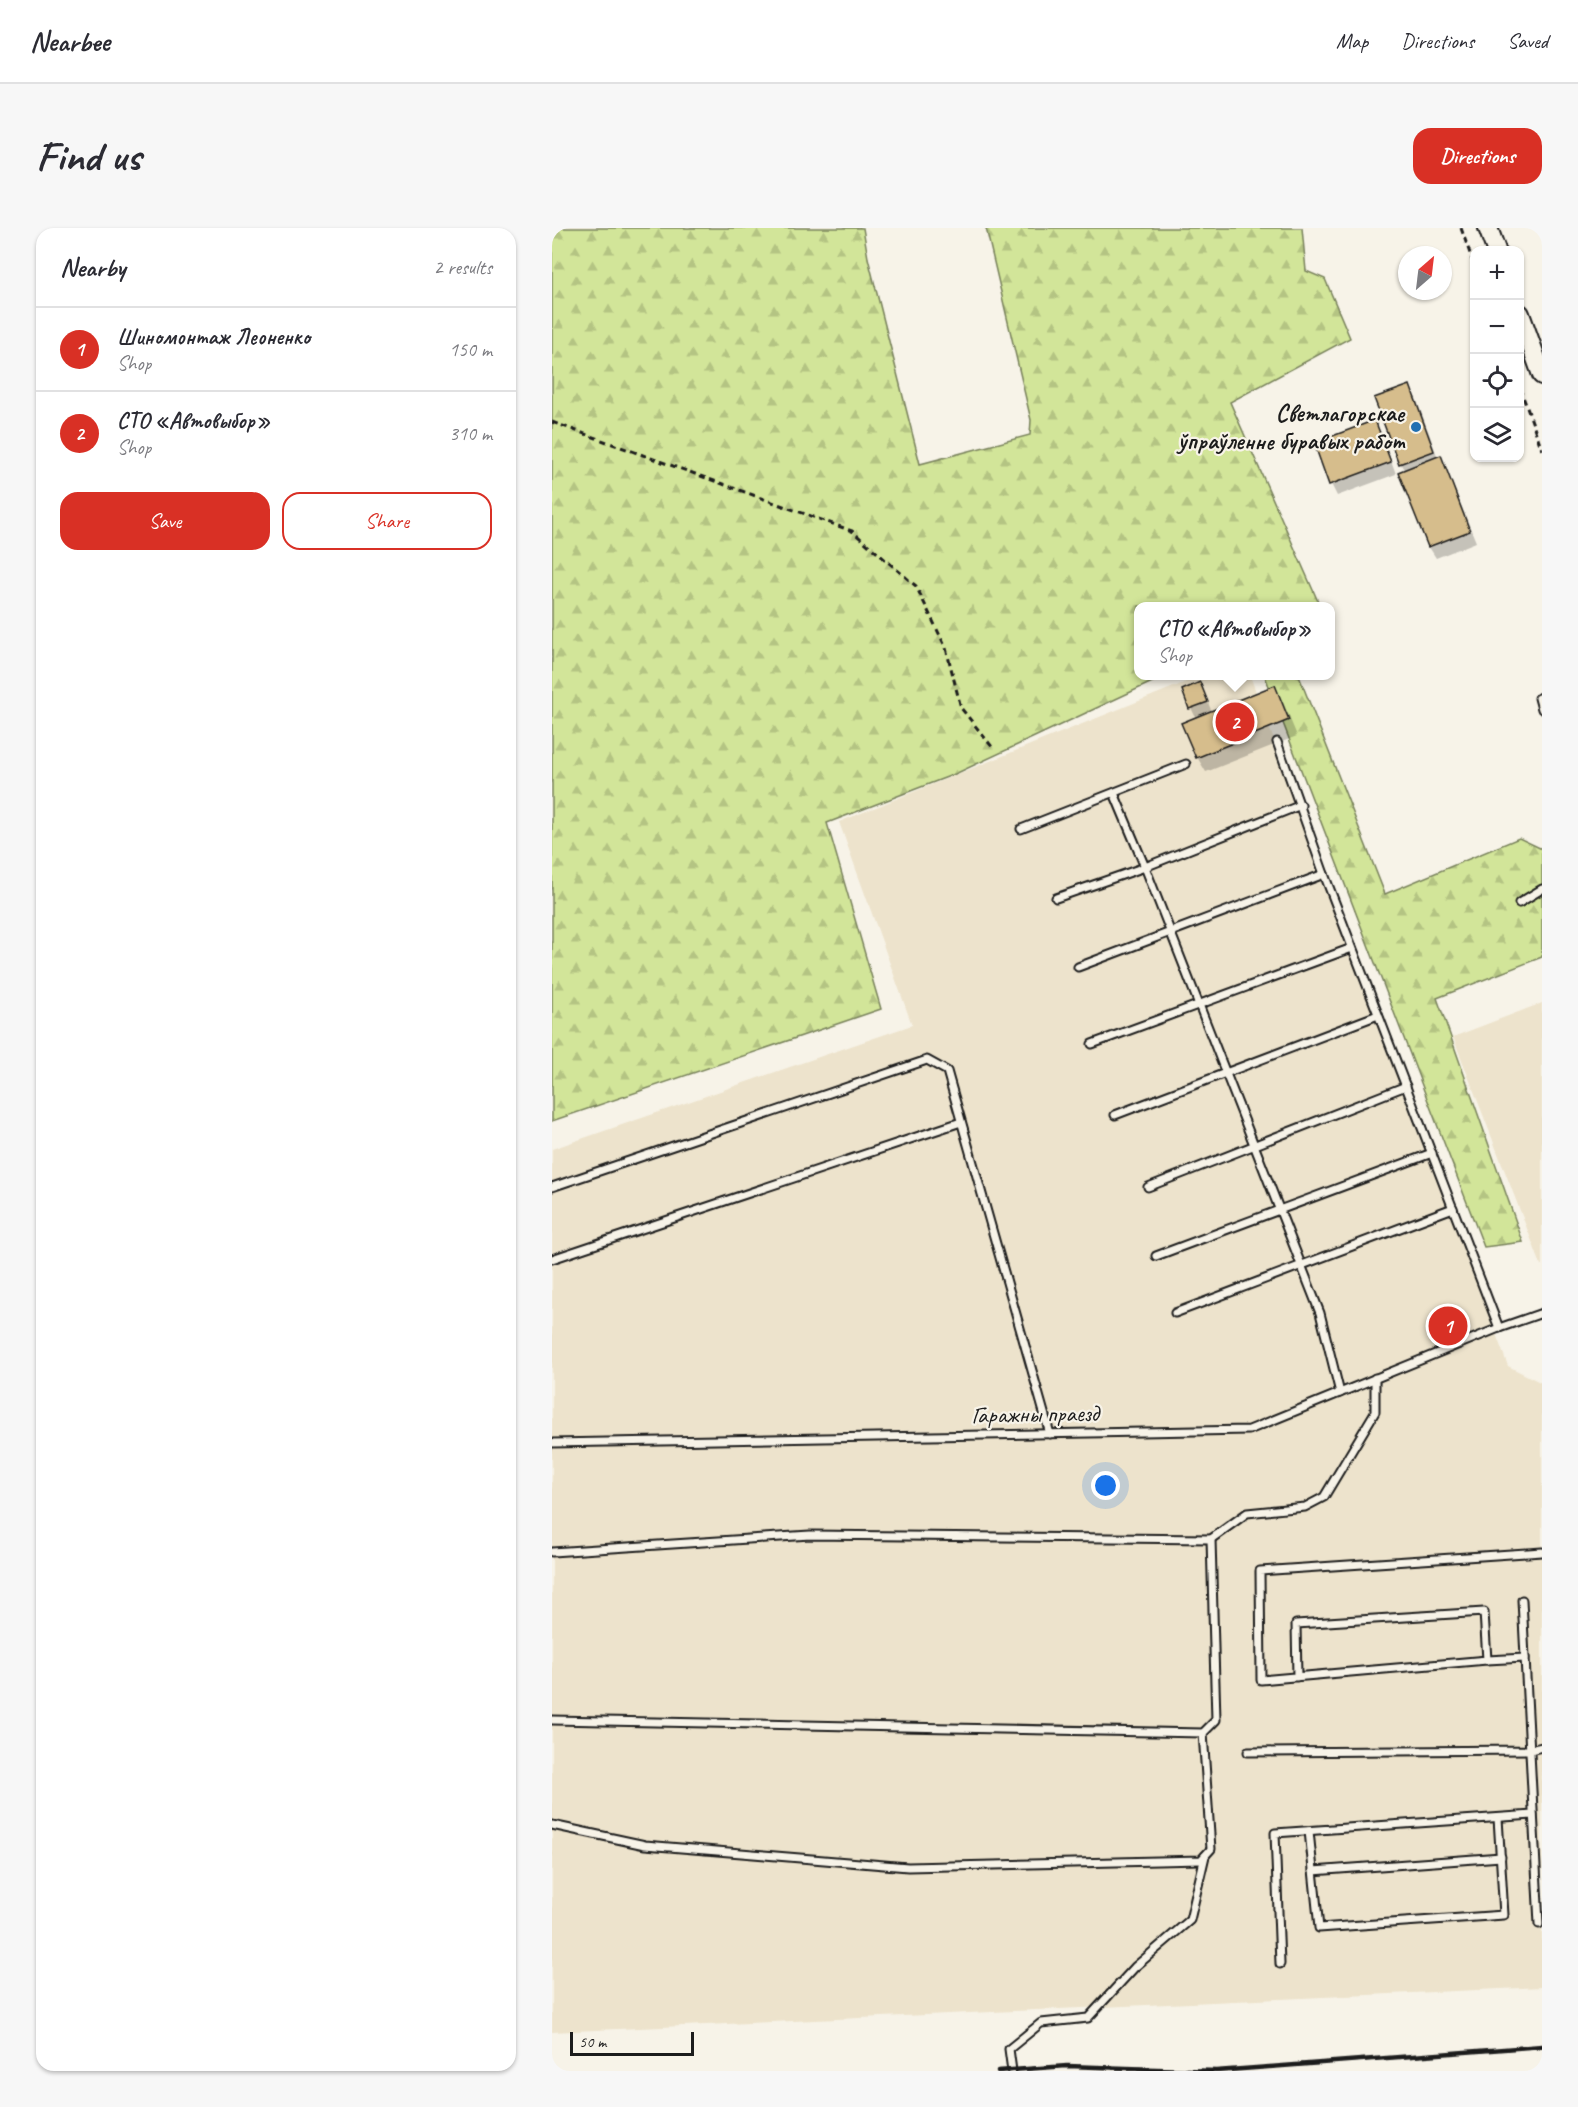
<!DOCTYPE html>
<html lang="en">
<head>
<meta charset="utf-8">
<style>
  :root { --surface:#fff; --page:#f7f7f7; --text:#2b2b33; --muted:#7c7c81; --line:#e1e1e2; --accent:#d93025 }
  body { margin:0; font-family:Caveat,sans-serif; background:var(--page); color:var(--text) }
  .controls { position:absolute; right:18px; top:18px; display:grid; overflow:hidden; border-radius:12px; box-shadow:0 2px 4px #0004 }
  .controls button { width:54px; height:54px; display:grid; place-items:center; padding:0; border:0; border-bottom:2px solid var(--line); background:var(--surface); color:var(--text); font:30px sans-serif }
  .compass { position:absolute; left:846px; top:18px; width:54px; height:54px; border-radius:50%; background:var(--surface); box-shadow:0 2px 4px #0004; rotate:28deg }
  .scale { position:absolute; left:18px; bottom:15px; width:124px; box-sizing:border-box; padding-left:6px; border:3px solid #1c1c1c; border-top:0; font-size:16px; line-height:21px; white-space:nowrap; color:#1c1c1c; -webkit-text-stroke:4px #f7f3e8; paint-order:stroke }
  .you { position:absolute; left:554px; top:1258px; width:21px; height:21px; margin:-15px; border:4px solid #fff; border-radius:50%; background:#1a73e8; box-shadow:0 0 0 9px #1a73e833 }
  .badge { display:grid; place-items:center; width:39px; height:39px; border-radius:50%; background:var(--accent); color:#fff; font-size:20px; font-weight:700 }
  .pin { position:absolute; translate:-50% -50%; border:3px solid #fff; box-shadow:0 2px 6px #0006 }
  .popup { position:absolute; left:582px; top:374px; width:201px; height:78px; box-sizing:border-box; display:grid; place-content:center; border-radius:12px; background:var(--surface); filter:drop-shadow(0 2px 4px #0005); font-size:20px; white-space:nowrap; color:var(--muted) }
  .popup b { font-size:22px; color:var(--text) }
  .popup::after { content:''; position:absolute; left:50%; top:100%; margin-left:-12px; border:12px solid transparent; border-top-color:var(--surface) }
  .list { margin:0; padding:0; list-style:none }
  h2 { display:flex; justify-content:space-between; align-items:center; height:78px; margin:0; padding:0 24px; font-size:26px }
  h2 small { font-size:20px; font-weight:400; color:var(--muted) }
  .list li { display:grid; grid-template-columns:39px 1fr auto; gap:18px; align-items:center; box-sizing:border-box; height:84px; padding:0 24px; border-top:2px solid var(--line) }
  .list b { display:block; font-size:22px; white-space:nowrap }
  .list p { margin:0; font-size:20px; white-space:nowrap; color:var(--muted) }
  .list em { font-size:20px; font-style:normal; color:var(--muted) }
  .actions { display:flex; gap:12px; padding:18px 24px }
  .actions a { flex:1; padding:14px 0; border:2px solid var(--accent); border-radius:18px; text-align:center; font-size:21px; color:var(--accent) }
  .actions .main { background:var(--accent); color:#fff }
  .icon { flex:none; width:33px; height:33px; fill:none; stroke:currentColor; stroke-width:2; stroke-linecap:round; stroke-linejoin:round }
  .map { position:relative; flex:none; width:990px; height:1843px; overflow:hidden; border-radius:18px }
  header { display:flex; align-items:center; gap:36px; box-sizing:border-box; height:84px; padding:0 30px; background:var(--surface); border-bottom:2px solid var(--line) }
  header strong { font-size:28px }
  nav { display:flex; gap:33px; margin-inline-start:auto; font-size:21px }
  .intro { display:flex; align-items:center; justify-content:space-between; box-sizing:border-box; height:144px; padding:0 36px }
  h1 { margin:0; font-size:42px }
  .button { padding:15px 27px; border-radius:18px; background:var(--accent); color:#fff; font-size:21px; font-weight:700 }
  main { display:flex; gap:36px; padding:0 36px }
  aside { flex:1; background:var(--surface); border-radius:18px; box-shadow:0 2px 4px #0004 }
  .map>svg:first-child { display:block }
  .built { fill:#ede3cc }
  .forest { fill:url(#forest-firs); stroke:#77805a; stroke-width:1.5 }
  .shadow { fill:#0003 }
  .building { fill:#d6bd8c; stroke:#1c1c1c; stroke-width:1.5 }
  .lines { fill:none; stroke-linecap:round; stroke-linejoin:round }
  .service-casing { stroke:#1c1c1c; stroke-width:11 }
  .secondary-casing { stroke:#1c1c1c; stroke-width:22 }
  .path { stroke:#1c1c1c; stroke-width:3; stroke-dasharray:6 4.5; stroke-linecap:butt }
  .service { stroke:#f7f3e8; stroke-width:7 }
  .secondary { stroke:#f7f3e8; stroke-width:18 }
  .rail { stroke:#1c1c1c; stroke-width:4.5 }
  .poi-dot { fill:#1f6fb2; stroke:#f7f3e8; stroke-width:2 }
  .labels { text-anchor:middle; stroke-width:4.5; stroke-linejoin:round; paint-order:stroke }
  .poi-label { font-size:24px; font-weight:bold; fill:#1c1c1c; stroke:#f7f3e8; text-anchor:end }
  .street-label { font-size:24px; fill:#1c1c1c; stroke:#f7f3e8 }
</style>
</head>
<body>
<header>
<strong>Nearbee</strong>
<nav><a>Map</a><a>Directions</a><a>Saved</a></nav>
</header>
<div class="intro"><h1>Find us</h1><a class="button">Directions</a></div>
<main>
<aside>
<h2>Nearby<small>2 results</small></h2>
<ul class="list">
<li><span class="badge">1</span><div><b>Шиномонтаж Леоненко</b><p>Shop</p></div><em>150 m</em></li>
<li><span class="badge">2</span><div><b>СТО «Автовыбор»</b><p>Shop</p></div><em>310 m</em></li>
</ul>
<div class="actions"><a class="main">Save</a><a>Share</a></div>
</aside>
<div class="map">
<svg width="990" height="1843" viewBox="0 0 990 1843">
  <defs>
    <pattern id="forest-firs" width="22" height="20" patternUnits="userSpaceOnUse" patternTransform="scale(1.5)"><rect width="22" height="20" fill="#d2e599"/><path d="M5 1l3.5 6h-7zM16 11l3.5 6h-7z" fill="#b4c483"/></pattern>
  </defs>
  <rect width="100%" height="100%" fill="#f7f3e8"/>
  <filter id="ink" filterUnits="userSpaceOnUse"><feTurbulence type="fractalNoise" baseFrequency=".0167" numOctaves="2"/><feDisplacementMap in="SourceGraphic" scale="12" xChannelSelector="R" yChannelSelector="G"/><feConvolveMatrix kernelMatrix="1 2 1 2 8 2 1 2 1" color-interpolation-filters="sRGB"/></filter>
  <g filter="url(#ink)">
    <!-- built -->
    <g class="built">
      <polygon points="649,448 698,448 956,1138 990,1155 990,1759 0,1804 0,921 360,797 287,594"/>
      <polygon points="990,775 990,1037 989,1037 901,809"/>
    </g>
    <!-- forest -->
    <g class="forest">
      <polygon points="0,0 311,0 316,30 368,236 478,207 479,192 434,0 750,0 754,43 773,51 798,110 678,174 768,378 587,378 587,448 613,448 403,546 275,595 329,781 0,893"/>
      <polygon points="713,448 747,448 833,666 967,610 990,621 990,729 885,770 971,1014 932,1019"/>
    </g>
    <!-- shadow -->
    <g class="shadow">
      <polygon points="857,159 864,170 886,230 888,229 894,240 924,314 884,330 877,319 848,245 853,243 848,235"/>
      <polygon points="822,194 829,205 844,246 785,268 779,256 764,216"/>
      <polygon points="723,459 731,474 745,508 654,544 645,529 644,490 631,463 651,463 660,484"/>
    </g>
    <!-- building -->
    <g class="building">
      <polygon points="858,157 882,223 847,236 822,170"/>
      <polygon points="823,192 839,234 777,257 762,215"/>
      <polygon points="889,227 918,303 876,319 846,244"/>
      <polygon points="648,454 656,474 637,481 630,462"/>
      <polygon points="723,457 737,492 644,530 629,495"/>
    </g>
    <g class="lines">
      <!-- service casing -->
      <g class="service-casing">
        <g id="service">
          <polyline points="990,469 987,470 990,481"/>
          <polyline points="725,514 772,646 947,1100"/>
          <polyline points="562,565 593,639 768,1085 788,1165"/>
          <polyline points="469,601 634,536"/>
          <polyline points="504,670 593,639 749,577"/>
          <polyline points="967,675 990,661"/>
          <polyline points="526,739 772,646"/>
          <polyline points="540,816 800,720"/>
          <polyline points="563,887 826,787"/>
          <polyline points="0,959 375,832 395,843 498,1206"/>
          <polyline points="596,959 854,858"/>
          <polyline points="604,1028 880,925"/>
          <polyline points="0,1031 409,894"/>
          <polyline points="623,1085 901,980"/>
          <polyline points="0,1215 697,1202 947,1100 990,1085"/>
          <polyline points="0,1324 258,1307 659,1311 695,1285 753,1279 772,1269 823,1184 823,1150"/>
          <polyline points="970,1372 987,1696"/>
          <polyline points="935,1432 973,1430"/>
          <polyline points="745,1449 744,1396 932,1384 935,1432 709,1452 708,1343 990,1324"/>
          <polyline points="0,1492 651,1505 664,1492 659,1311"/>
          <polyline points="696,1524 978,1522 990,1519"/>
          <polyline points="0,1597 93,1617 356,1639 649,1632 659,1621 651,1505"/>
          <polyline points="757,1603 767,1700 952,1687 946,1590"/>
          <polyline points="761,1643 949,1629"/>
          <polyline points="728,1736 723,1605 981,1587"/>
          <polyline points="460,1843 457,1821 489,1795 536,1790 583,1739 638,1692 653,1628"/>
        </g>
      </g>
      <!-- secondary casing -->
      <g class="secondary-casing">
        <g id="secondary">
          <polyline points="936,0 944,22"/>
          <polyline points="968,86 990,147"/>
        </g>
      </g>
      <!-- path -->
      <g class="path">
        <polyline points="909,0 922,37"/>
        <polyline points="968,160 990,222"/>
        <polyline points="0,194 300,303 364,358 394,420 409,480 441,520"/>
      </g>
      <!-- service -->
      <use href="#service" class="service"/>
      <!-- secondary -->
      <use href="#secondary" class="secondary"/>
      <!-- rail -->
      <polyline class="rail" points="446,1843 515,1838 664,1843 990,1818"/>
    </g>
  </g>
  <!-- markers -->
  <circle class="poi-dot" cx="864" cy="199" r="6"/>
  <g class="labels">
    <!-- poi labels -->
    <g class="poi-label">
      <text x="852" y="193">Светлагорскае<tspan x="852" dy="28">ўпраўленне буравых работ</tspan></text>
    </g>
    <!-- street labels -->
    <g class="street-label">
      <text transform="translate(483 1186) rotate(-1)" y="8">Гаражны праезд</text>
    </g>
  </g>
</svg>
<div class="controls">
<button>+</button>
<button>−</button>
<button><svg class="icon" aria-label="locate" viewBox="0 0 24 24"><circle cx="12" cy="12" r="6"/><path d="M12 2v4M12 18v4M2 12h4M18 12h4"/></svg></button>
<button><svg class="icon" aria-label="layers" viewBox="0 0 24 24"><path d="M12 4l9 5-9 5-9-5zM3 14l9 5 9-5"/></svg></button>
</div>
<svg class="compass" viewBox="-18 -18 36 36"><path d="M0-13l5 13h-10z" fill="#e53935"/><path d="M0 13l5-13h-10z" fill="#7c7c81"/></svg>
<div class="scale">50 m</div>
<div class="you"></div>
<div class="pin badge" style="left:896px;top:1098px">1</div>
<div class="pin badge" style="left:683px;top:494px">2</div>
<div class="popup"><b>СТО «Автовыбор»</b>Shop</div>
</div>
</main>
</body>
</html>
